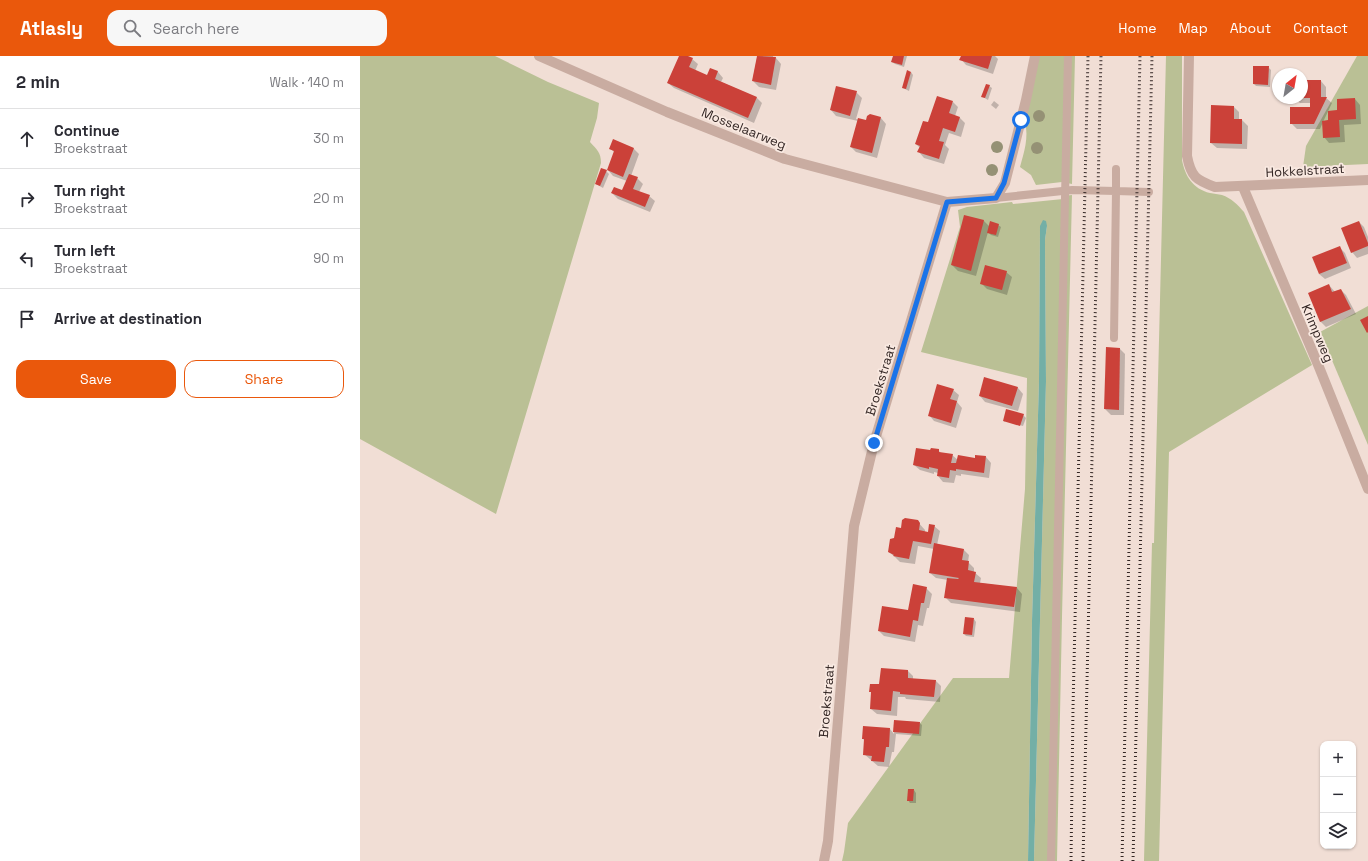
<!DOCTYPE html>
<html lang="en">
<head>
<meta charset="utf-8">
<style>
  :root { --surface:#fff; --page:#f7f7f7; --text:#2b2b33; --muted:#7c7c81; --line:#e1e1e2; --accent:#ea580c }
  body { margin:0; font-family:"Space Grotesk",sans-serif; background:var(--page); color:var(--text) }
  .controls { position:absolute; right:12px; bottom:12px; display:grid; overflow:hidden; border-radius:8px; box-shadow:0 1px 3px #0004 }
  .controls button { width:36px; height:36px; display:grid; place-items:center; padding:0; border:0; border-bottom:1px solid var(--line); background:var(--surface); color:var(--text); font:20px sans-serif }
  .compass { position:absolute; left:912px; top:12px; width:36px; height:36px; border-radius:50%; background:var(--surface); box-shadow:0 1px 3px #0004; rotate:31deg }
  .stop { position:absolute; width:12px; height:12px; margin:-9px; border:3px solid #1a73e8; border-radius:50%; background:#fff }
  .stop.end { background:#1a73e8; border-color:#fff; box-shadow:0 1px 4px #0008 }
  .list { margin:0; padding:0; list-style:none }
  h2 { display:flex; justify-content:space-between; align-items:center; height:52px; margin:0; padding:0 16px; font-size:17px }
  h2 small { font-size:13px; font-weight:400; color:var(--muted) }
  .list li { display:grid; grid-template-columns:26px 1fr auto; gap:12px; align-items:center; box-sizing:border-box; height:60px; padding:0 16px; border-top:1px solid var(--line) }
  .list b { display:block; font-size:15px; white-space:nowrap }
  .list p { margin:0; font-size:13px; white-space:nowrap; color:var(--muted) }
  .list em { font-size:13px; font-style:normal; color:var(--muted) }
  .actions { display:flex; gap:8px; padding:12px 16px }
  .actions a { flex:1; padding:9px 0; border:1px solid var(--accent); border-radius:12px; text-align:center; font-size:14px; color:var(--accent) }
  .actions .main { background:var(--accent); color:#fff }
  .icon { flex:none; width:22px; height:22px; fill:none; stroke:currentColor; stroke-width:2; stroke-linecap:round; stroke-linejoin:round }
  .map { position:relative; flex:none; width:1008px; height:805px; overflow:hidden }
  header { display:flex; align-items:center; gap:24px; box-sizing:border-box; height:56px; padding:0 20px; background:var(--accent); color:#fff }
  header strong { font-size:19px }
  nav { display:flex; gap:22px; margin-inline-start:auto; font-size:14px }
  .search { width:280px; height:36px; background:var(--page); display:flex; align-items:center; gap:10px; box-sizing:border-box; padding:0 14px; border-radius:12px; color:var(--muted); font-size:15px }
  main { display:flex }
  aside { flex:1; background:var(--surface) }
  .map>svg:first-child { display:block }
  .green { fill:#bac095 }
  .water { fill:#73afa6 }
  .shadow { fill:#0003 }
  .building { fill:#cb4139 }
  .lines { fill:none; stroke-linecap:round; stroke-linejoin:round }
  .lane { stroke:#c9aca1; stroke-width:8 }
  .street { stroke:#c9aca1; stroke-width:10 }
  .rail { stroke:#332624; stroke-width:3; stroke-dasharray:1 3; stroke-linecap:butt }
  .tree { fill:#959175 }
  .route { stroke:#1a73e8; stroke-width:5 }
  .labels { text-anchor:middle; stroke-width:3.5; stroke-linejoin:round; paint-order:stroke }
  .street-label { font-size:13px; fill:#332624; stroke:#f9e9e1 }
</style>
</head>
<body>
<header>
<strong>Atlasly</strong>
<div class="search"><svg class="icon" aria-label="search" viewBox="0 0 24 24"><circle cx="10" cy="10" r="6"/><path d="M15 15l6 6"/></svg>Search here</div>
<nav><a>Home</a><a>Map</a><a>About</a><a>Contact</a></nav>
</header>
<main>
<aside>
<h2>2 min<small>Walk · 140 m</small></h2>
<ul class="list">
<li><svg class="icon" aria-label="ahead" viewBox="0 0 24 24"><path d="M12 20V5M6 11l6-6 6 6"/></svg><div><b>Continue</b><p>Broekstraat</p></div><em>30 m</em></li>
<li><svg class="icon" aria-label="right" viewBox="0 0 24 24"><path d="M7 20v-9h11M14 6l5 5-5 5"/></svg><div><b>Turn right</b><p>Broekstraat</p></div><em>20 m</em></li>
<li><svg class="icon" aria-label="left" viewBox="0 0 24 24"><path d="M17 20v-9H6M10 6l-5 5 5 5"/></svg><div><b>Turn left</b><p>Broekstraat</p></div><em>90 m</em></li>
<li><svg class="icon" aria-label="arrive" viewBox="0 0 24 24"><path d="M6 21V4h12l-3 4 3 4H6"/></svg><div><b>Arrive at destination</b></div></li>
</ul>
<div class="actions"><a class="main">Save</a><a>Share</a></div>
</aside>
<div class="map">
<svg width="1008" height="805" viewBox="0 0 1008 805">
  <rect width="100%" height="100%" fill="#f1ded5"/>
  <!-- green -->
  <g class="green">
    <path d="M0,0H135L188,26L239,47L237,62L230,86C237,94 241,96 241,107L136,458L0,383Z"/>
    <path d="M679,0H715L712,128L702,126L676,129L671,119L660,111C664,96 669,82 665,66Z"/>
    <path d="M806,0H822V104C825,120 833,133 850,137C854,138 858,138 862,139C871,142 878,149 884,156L952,309L809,396L799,805H784L792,487H794Z"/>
    <polygon points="997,0 1008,0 1008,108 943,111 946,90"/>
    <polygon points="712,139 702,561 697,805 674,805 686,325 685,184 687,170 680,170 679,325 672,565 668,805 482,805 484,796 488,767 593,622 649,622 665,433 667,322 561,296 600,171 598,154 607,151 652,146 653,148 703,143 703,140"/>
    <polygon points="1008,250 1008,389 960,276"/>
  </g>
  <!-- water -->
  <polygon class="water" points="683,164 686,165 687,170 685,184 686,325 674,805 668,805 672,565 679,325 680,170"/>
  <!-- shadow -->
  <g class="shadow">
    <polygon points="320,0 326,0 332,3 338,8 335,15 348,21 351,13 358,16 363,22 361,26 397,42 402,47 394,67 314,32 308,27"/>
    <polygon points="398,0 413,0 413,2 416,2 421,8 416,34 399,31 393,25"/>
    <polygon points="534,0 547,0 544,11 535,8 532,6"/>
    <polygon points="602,0 635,0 638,3 633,18 606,9 601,3"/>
    <polygon points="908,11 911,14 910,31 896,30 894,28"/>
    <polygon points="551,16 553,19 549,35 543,32"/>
    <polygon points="942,25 961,25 966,31 966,42 972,47 963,66 970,65 978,55 995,43 1000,49 1001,68 984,69 985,86 969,87 964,81 963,66 960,73 937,73 931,67 951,52 951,47 940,47 935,42 942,42"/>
    <polygon points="629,30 632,32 628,44 623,41"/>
    <polygon points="496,36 502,42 496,63 507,65 521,62 526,68 517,102 496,96 491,91 498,65 476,60 471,54"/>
    <polygon points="634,45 639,49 636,53 631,49"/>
    <polygon points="593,46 598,51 595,60 600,62 605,67 601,81 589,77 585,89 589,93 584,108 564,102 559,96 560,92 556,88 568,67"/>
    <polygon points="874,51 879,56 879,64 882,64 888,70 887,93 857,92 851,87"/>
    <polygon points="254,85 274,93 279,98 271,120 277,122 283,128 279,136 289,140 295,145 290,156 258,143 252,137 263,135 267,125 253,120 248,114 255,97 251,93"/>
    <polygon points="246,115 249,118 243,132 236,128"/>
    <polygon points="605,160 624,165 630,171 638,169 641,171 638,181 631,179 628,176 616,220 598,215 592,209"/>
    <polygon points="999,166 1004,171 1008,181 1008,198 997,202 992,196"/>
    <polygon points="979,191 985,197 991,212 965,223 959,218"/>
    <polygon points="646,216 652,221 647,239 627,233 621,227"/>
    <polygon points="969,229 975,236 981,234 986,239 996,258 966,271 960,265"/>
    <polygon points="760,293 765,298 764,359 751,359 745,353"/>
    <polygon points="625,323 658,332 663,338 658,355 625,346 620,340"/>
    <polygon points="593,334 599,339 597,346 602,352 596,372 574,365 569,359"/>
    <polygon points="663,359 666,362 663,370 645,365 645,366 644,365"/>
    <polygon points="578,394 581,397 592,399 598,404 626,401 631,407 629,422 601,418 601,420 596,419 594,427 583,426 578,420 578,417 574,416 574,418 560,414 554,409 571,396"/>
    <polygon points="557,465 565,474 565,476 569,477 574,470 580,475 577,489 603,493 609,499 608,506 614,512 614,516 621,522 620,527 657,532 662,538 660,556 591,547 585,541 588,524 576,522 570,517 574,493 558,490 555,508 540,506 535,501 529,496 535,482 542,473"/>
    <polygon points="566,532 572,538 569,552 567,552 563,570 558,569 555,586 524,580 519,575 549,555"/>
    <polygon points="614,563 616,566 614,581 606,580 604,578"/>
    <polygon points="548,615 553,620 553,623 576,625 581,630 580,646 546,643 545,641 538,641 537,660 517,658 511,653 512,637 511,636"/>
    <polygon points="535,665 559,666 562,669 561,680 536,678 534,696 532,696 529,711 518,710 504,698 505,685 503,683 504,671 530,673 534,678"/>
    <polygon points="554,734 556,737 556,747 550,747 548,744"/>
  </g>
  <!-- building -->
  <g class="building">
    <polygon points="319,0 328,0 333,2 329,11 347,19 350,12 358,15 355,23 397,41 388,62 307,27"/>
    <polygon points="397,0 416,1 411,29 392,25"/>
    <polygon points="533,0 544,0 542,9 531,6"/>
    <polygon points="601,0 632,0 628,13 599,4"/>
    <polygon points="893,10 909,10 908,29 893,28"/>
    <polygon points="547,14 551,16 546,33 542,32"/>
    <polygon points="942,24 961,24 961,41 967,41 954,68 930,68 930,51 950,51 950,42 942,42"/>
    <polygon points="626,28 630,29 625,42 621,41"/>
    <polygon points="476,30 497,35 490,60 470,54"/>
    <polygon points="577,40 593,45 589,57 600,61 595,76 583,72 579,85 584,86 579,103 557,96 560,90 555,88 563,65 568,66"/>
    <polygon points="995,42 996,63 979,64 980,81 963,82 962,65 968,64 968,55 977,54 977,43"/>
    <polygon points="851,49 874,50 874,63 882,63 882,88 850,87"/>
    <polygon points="510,58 521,61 512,97 490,91 498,62 506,64 507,60"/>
    <polygon points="253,83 274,92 263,121 247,114 254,95 249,93"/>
    <polygon points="241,112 247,114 240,130 235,128"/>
    <polygon points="269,118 278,121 273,133 290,139 285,151 251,137 254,131 262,134"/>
    <polygon points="604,159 624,164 611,215 591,209"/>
    <polygon points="630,165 639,168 636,179 627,177"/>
    <polygon points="999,165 1008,187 1008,190 991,197 981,172"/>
    <polygon points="980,190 987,207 959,218 952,201"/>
    <polygon points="625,209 647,215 642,234 620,228"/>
    <polygon points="969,228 972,236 981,233 991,253 960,266 948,237"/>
    <polygon points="1008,260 1008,276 1007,277 1000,264"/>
    <polygon points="746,291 760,292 759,354 744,353"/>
    <polygon points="624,321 658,331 652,350 619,340"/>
    <polygon points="577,328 594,333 590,343 597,345 591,367 568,360"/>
    <polygon points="646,353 664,358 660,370 643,365"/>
    <polygon points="556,392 570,394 571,392 579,393 579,396 593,398 591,407 596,407 598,399 615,402 615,399 626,400 624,417 596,413 596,415 590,414 589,422 577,420 578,413 569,411 569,413 553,409"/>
    <polygon points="545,462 558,464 560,467 559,474 568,476 569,468 575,469 571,488 553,485 549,503 533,500 534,499 528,496 530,483 534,482 536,471 541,472 542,464"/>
    <polygon points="574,487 604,493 602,504 609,505 608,514 616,516 614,526 657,531 654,551 584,542 587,522 598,523 599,522 569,517"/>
    <polygon points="553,528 567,531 564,547 561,547 558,565 553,564 550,581 518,575 522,550 548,554"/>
    <polygon points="605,561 614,562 612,579 603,578"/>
    <polygon points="521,612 548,614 548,622 576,624 574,641 540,638 540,636 533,635 531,655 510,653 511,636 509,636 510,628 519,628"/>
    <polygon points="534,664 560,666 559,678 533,676"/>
    <polygon points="503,670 530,672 529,691 526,691 524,706 511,705 512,700 503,699 504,683 502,683"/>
    <polygon points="548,733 554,733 553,745 547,745"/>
  </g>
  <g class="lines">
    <!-- lane -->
    <g class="lane">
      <polyline points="756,113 756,135 789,136"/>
      <polyline points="636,142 712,134 756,135 754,282"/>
      <polyline points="691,805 708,0"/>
    </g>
    <!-- street -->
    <g class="street">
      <polyline points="179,0 307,56 425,103 587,146 636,142 645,127 666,44 675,0"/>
      <path d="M829,0L827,100C831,121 836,124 855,131L1008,124"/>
      <polyline points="883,131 959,311 1008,433"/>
      <polyline points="464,805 468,785 494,470 514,387 587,146"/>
    </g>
    <!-- rail -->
    <g class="rail">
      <polyline points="711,805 713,652 728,0"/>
      <polyline points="723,805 741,0"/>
      <polyline points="762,805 780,0"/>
      <polyline points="773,805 792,0"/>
    </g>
  </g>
  <!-- trees -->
  <g class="tree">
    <circle cx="679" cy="60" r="6"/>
    <circle cx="637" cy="91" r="6"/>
    <circle cx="677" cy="92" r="6"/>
    <circle cx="632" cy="114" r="6"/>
  </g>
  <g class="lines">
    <!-- route -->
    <polyline class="route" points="514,387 587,146 636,142 644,127 661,64"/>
  </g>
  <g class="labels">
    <!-- street labels -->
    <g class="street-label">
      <text transform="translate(384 72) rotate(22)" y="5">Mosselaarweg</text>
      <text transform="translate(945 114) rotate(-3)" y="5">Hokkelstraat</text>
      <text transform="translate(958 277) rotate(67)" y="5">Krimpweg</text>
      <text transform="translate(520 324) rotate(-73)" y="5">Broekstraat</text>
      <text transform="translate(466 645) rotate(-85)" y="5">Broekstraat</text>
    </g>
  </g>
</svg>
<div class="controls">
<button>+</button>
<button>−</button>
<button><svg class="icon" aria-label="layers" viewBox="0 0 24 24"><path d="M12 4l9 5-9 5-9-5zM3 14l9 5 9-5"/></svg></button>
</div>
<svg class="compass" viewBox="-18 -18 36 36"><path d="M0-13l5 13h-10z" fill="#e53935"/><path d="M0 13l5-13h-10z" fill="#7c7c81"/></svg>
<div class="stop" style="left:661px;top:64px"></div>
<div class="stop end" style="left:514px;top:387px"></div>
</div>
</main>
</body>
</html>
